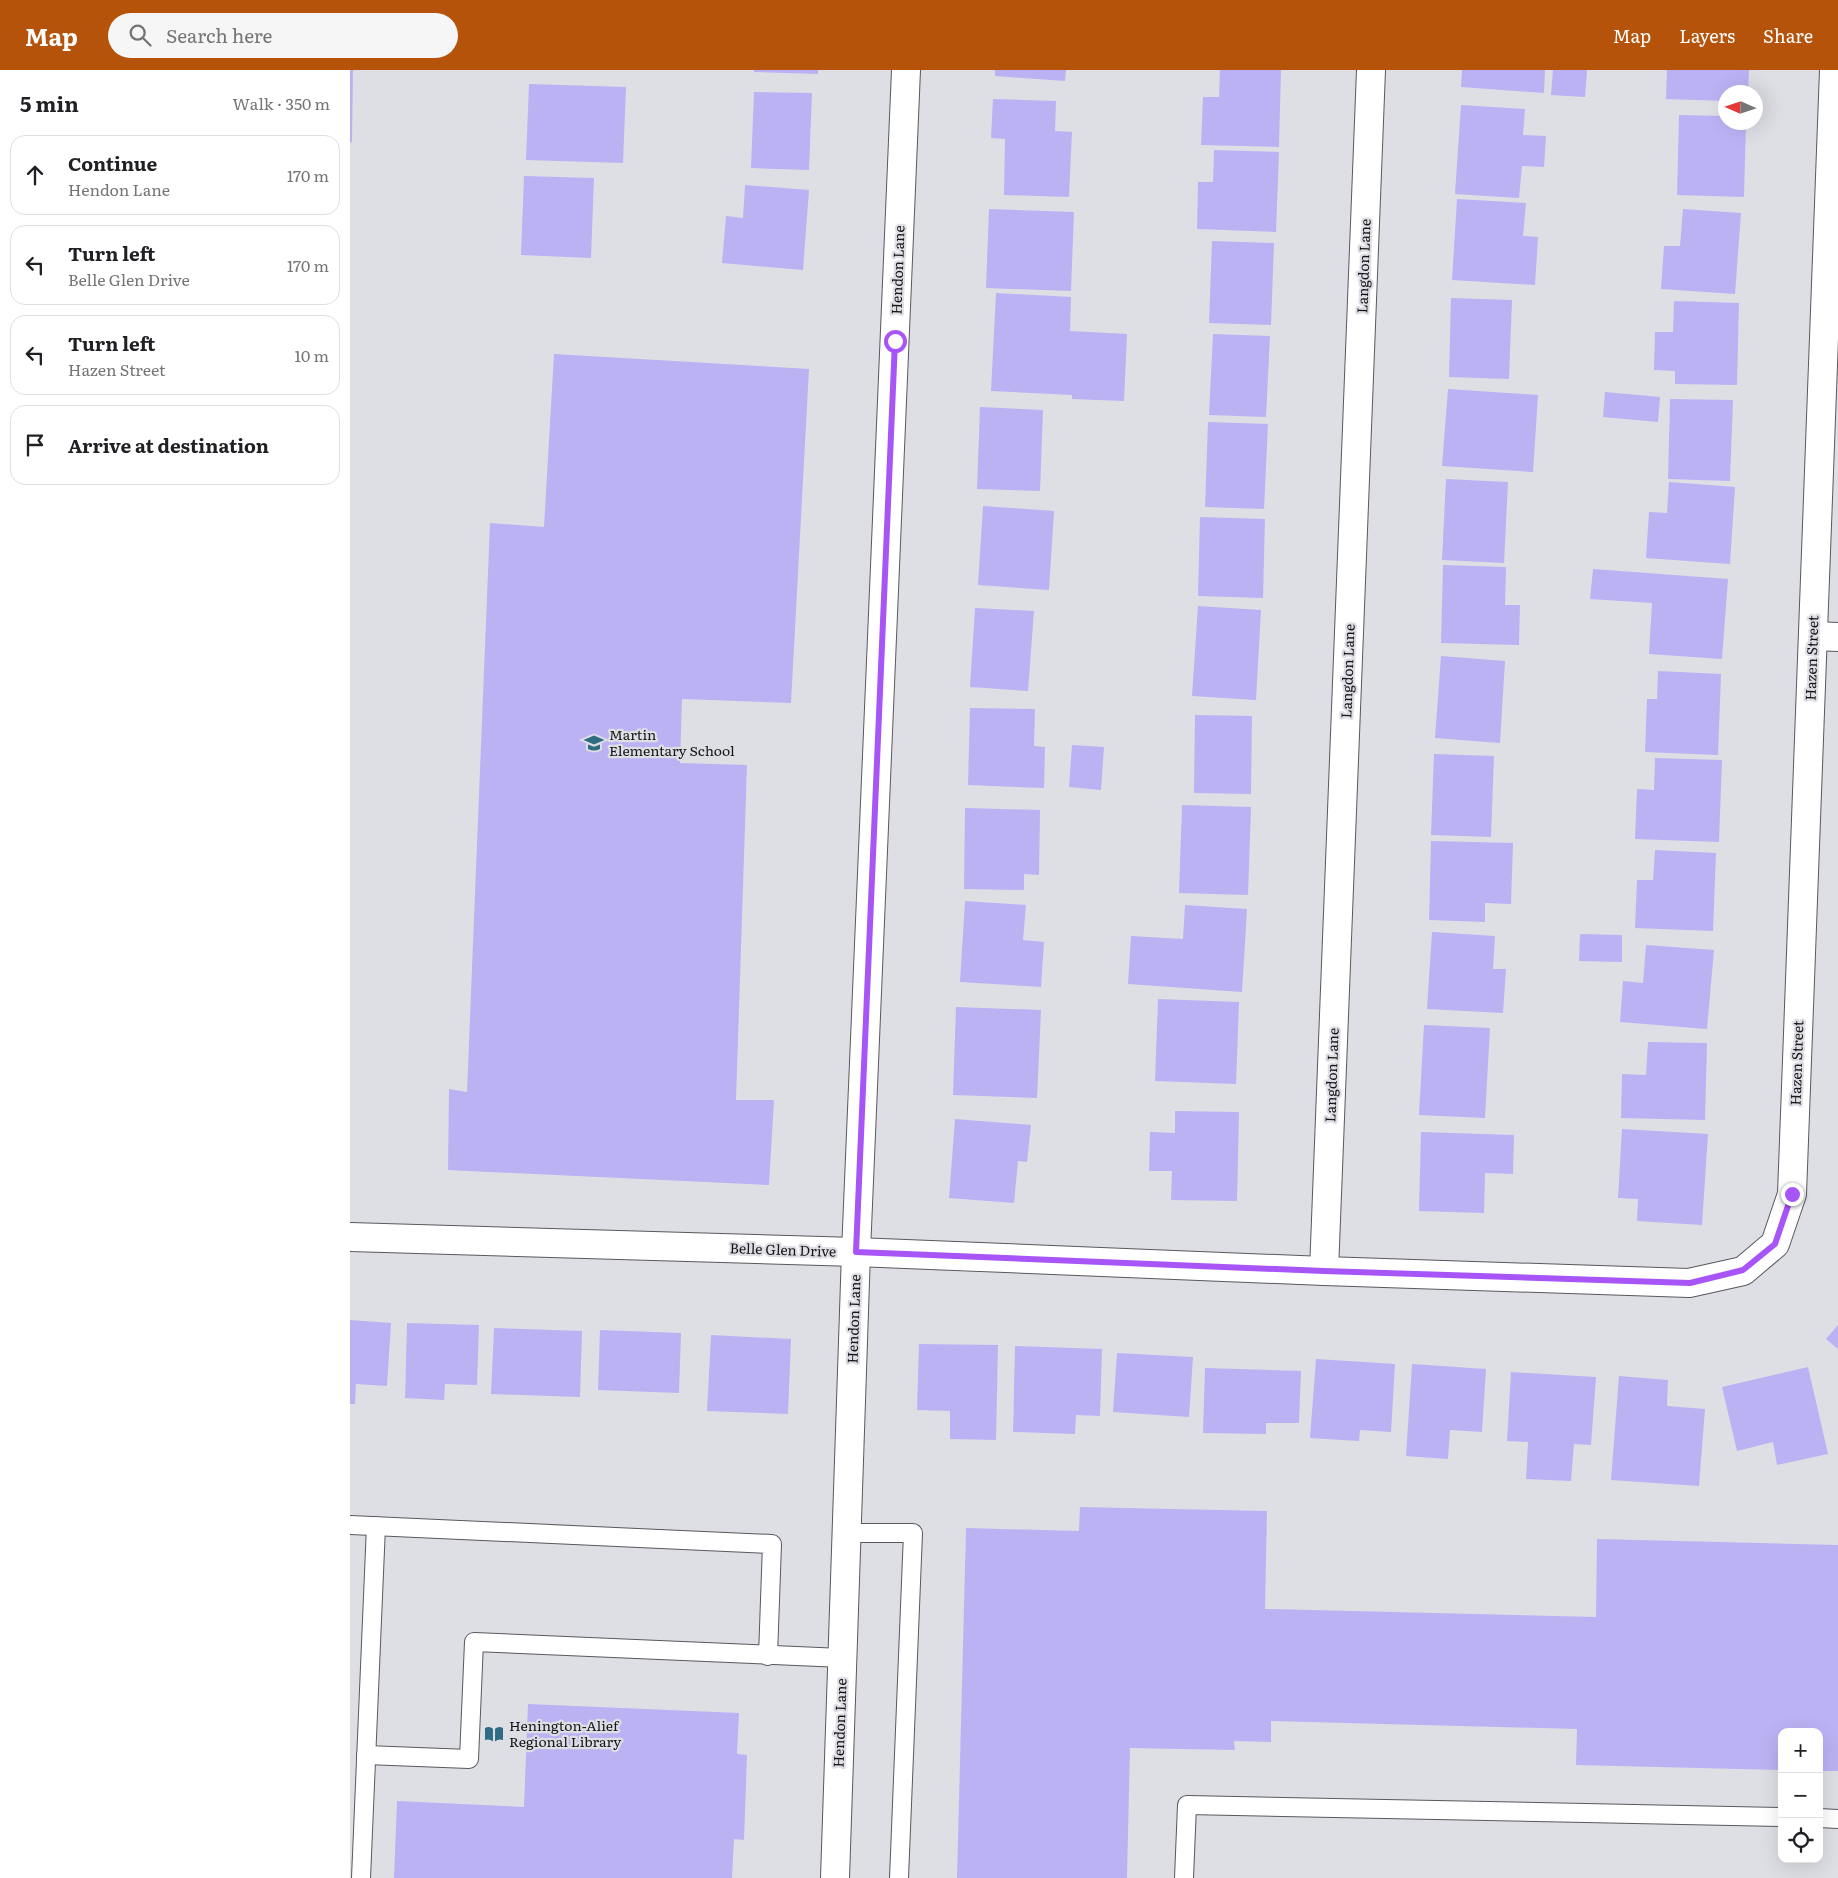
<!DOCTYPE html>
<html lang="en">
<head>
<meta charset="utf-8">
<style>
  :root { --surface:#fff; --page:#f6f6f6; --text:#202124; --muted:#757577; --line:#e0e0e0; --accent:#b45309 }
  body { margin:0; font-family:Literata,serif; background:var(--page); color:var(--text) }
  .controls { position:absolute; right:15px; bottom:15px; display:grid; overflow:hidden; border-radius:10px; box-shadow:0 5px 20px #0002 }
  .controls button { width:45px; height:45px; display:grid; place-items:center; padding:0; border:0; border-bottom:1px solid var(--line); background:var(--surface); color:var(--text); font:25px sans-serif }
  .compass { position:absolute; left:1368px; top:15px; width:45px; height:45px; border-radius:50%; background:var(--surface); box-shadow:0 5px 20px #0002; rotate:273deg }
  .stop { position:absolute; width:15px; height:15px; margin:-11px; border:4px solid #a855f7; border-radius:50%; background:#fff }
  .stop.end { background:#a855f7; border-color:#fff; box-shadow:0 1px 5px #0008 }
  .list { margin:0; padding:0; list-style:none }
  h2 { display:flex; justify-content:space-between; align-items:center; height:65px; margin:0; padding:0 20px; font-size:21px }
  h2 small { font-size:16px; font-weight:400; color:var(--muted) }
  .list li { display:grid; grid-template-columns:32px 1fr auto; gap:15px; align-items:center; box-sizing:border-box; height:80px; margin:0 10px 10px; padding:0 10px; border:1px solid var(--line); border-radius:15px }
  .list b { display:block; font-size:19px; white-space:nowrap }
  .list p { margin:0; font-size:16px; white-space:nowrap; color:var(--muted) }
  .list em { font-size:16px; font-style:normal; color:var(--muted) }
  .icon { flex:none; width:28px; height:28px; fill:none; stroke:currentColor; stroke-width:2; stroke-linecap:round; stroke-linejoin:round }
  .map { position:relative; flex:none; width:1488px; height:1808px; overflow:hidden }
  header { display:flex; align-items:center; gap:30px; box-sizing:border-box; height:70px; padding:0 25px; background:var(--accent); color:#fff }
  header strong { font-size:24px }
  nav { display:flex; gap:28px; margin-inline-start:auto; font-size:18px }
  .search { width:350px; height:45px; background:var(--page); display:flex; align-items:center; gap:12px; box-sizing:border-box; padding:0 18px; border-radius:28px; color:var(--muted); font-size:19px }
  main { display:flex }
  aside { flex:1; background:var(--surface) }
  .map>svg:first-child { display:block }
  .building { fill:#bbb2f4 }
  .lines { fill:none; stroke-linecap:round; stroke-linejoin:round }
  .lane-casing { stroke:#58585e; stroke-width:20 }
  .street-casing { stroke:#58585e; stroke-width:30 }
  .lane { stroke:#fff; stroke-width:18 }
  .street { stroke:#fff; stroke-width:28 }
  .route { stroke:#a855f7; stroke-width:6 }
  .labels { text-anchor:middle; stroke-width:4.5; stroke-linejoin:round; paint-order:stroke }
  .street-label { font-size:14px; fill:#161618; stroke:#dedee5 }
  .poi-label { font-size:14px; fill:#161618; stroke:#dedee5; text-anchor:start }
</style>
</head>
<body>
<header>
<strong>Map</strong>
<div class="search"><svg class="icon" aria-label="search" viewBox="0 0 24 24"><circle cx="10" cy="10" r="6"/><path d="M15 15l6 6"/></svg>Search here</div>
<nav><a>Map</a><a>Layers</a><a>Share</a></nav>
</header>
<main>
<aside>
<h2>5 min<small>Walk · 350 m</small></h2>
<ul class="list">
<li><svg class="icon" aria-label="ahead" viewBox="0 0 24 24"><path d="M12 20V5M6 11l6-6 6 6"/></svg><div><b>Continue</b><p>Hendon Lane</p></div><em>170 m</em></li>
<li><svg class="icon" aria-label="left" viewBox="0 0 24 24"><path d="M17 20v-9H6M10 6l-5 5 5 5"/></svg><div><b>Turn left</b><p>Belle Glen Drive</p></div><em>170 m</em></li>
<li><svg class="icon" aria-label="left" viewBox="0 0 24 24"><path d="M17 20v-9H6M10 6l-5 5 5 5"/></svg><div><b>Turn left</b><p>Hazen Street</p></div><em>10 m</em></li>
<li><svg class="icon" aria-label="arrive" viewBox="0 0 24 24"><path d="M6 21V4h12l-3 4 3 4H6"/></svg><div><b>Arrive at destination</b></div></li>
</ul>
</aside>
<div class="map">
<svg width="1488" height="1808" viewBox="0 0 1488 1808">
  <rect width="100%" height="100%" fill="#dedee5"/>
  <!-- building -->
  <g class="building">
    <polygon points="0,0 3,0 2,73 0,72"/>
    <polygon points="404,0 468,0 468,4 404,2"/>
    <polygon points="645,0 716,0 715,11 645,6"/>
    <polygon points="870,0 931,0 929,77 851,75 853,27 869,27"/>
    <polygon points="1112,0 1195,0 1194,23 1111,17"/>
    <polygon points="1203,0 1237,0 1235,27 1201,25"/>
    <polygon points="1317,0 1399,0 1398,22 1376,22 1376,31 1316,29"/>
    <polygon points="179,14 276,17 273,93 176,90"/>
    <polygon points="404,22 462,23 459,100 401,98"/>
    <polygon points="643,29 706,31 705,61 722,62 719,127 654,125 655,69 641,68"/>
    <polygon points="1111,35 1175,39 1173,65 1196,66 1194,97 1172,96 1169,128 1105,124"/>
    <polygon points="1329,45 1376,46 1376,52 1396,52 1394,127 1327,125"/>
    <polygon points="864,80 929,82 926,162 847,159 848,112 863,112"/>
    <polygon points="174,106 244,108 241,188 171,185"/>
    <polygon points="395,115 459,120 453,200 372,193 376,146 393,148"/>
    <polygon points="1107,129 1176,133 1173,166 1188,167 1185,215 1102,210"/>
    <polygon points="639,139 724,142 721,221 636,218"/>
    <polygon points="1333,139 1391,143 1385,224 1311,219 1314,176 1330,176"/>
    <polygon points="862,171 924,173 921,255 859,253"/>
    <polygon points="646,223 721,227 720,261 777,264 774,331 722,329 722,325 641,321"/>
    <polygon points="1101,228 1162,230 1159,309 1099,307"/>
    <polygon points="1324,231 1389,233 1387,315 1325,314 1325,301 1304,300 1305,262 1323,262"/>
    <polygon points="863,264 920,266 916,347 859,345"/>
    <polygon points="204,284 459,299 441,633 332,629 330,693 397,695 386,1030 424,1030 419,1115 98,1100 99,1019 117,1022 140,453 194,457"/>
    <polygon points="1098,319 1188,325 1183,402 1092,396"/>
    <polygon points="1255,322 1310,327 1308,352 1253,347"/>
    <polygon points="1320,329 1383,330 1380,411 1318,409"/>
    <polygon points="630,337 693,340 690,421 627,419"/>
    <polygon points="858,352 918,354 914,439 855,437"/>
    <polygon points="1096,409 1158,412 1154,493 1092,490"/>
    <polygon points="1319,412 1385,417 1380,494 1296,488 1299,442 1317,443"/>
    <polygon points="633,436 704,441 699,520 628,515"/>
    <polygon points="850,447 915,449 913,528 848,526"/>
    <polygon points="1093,495 1156,497 1155,535 1170,535 1169,575 1091,573"/>
    <polygon points="1243,499 1378,509 1372,589 1299,584 1302,533 1240,529"/>
    <polygon points="848,536 911,540 906,630 842,626"/>
    <polygon points="625,538 684,541 678,621 620,617"/>
    <polygon points="1091,586 1155,591 1150,673 1085,668"/>
    <polygon points="1308,601 1371,604 1368,685 1295,682 1297,629 1307,629"/>
    <polygon points="620,638 685,639 684,676 695,677 694,718 618,715"/>
    <polygon points="845,645 902,646 901,724 844,723"/>
    <polygon points="722,675 754,677 751,720 719,717"/>
    <polygon points="1084,684 1144,686 1141,767 1081,765"/>
    <polygon points="1305,688 1372,690 1369,772 1285,769 1287,719 1304,720"/>
    <polygon points="832,735 901,737 898,825 829,823"/>
    <polygon points="615,738 690,740 689,805 674,804 674,820 614,819"/>
    <polygon points="1081,771 1163,773 1161,834 1135,833 1135,852 1079,850"/>
    <polygon points="1305,780 1366,783 1363,861 1285,858 1287,810 1303,810"/>
    <polygon points="615,831 676,835 673,870 694,872 691,917 610,912"/>
    <polygon points="835,835 897,839 892,922 778,914 781,866 833,869"/>
    <polygon points="1082,862 1145,866 1143,899 1156,899 1153,943 1077,939"/>
    <polygon points="1230,864 1272,865 1272,892 1229,891"/>
    <polygon points="1296,875 1364,880 1357,959 1270,952 1273,911 1293,913"/>
    <polygon points="808,929 889,932 886,1014 805,1011"/>
    <polygon points="606,937 691,940 687,1028 603,1025"/>
    <polygon points="1074,955 1140,958 1135,1048 1069,1045"/>
    <polygon points="1298,972 1357,973 1355,1050 1271,1048 1272,1004 1296,1005"/>
    <polygon points="825,1041 889,1042 887,1131 821,1130 822,1101 799,1101 800,1062 825,1063"/>
    <polygon points="605,1049 681,1055 677,1092 668,1091 664,1133 599,1128"/>
    <polygon points="1272,1059 1358,1064 1352,1155 1287,1151 1288,1129 1268,1128"/>
    <polygon points="1071,1062 1164,1065 1163,1104 1135,1103 1134,1143 1069,1141"/>
    <polygon points="0,1250 41,1253 37,1316 6,1314 5,1334 0,1334"/>
    <polygon points="57,1253 129,1255 127,1315 95,1314 94,1330 55,1328"/>
    <polygon points="1488,1255 1488,1279 1476,1269"/>
    <polygon points="144,1258 232,1261 230,1327 141,1324"/>
    <polygon points="250,1260 331,1263 329,1323 248,1320"/>
    <polygon points="361,1265 441,1269 438,1344 357,1341"/>
    <polygon points="569,1274 648,1275 646,1370 600,1369 600,1341 567,1340"/>
    <polygon points="665,1276 752,1279 750,1346 726,1345 725,1364 663,1362"/>
    <polygon points="767,1283 843,1287 839,1347 763,1342"/>
    <polygon points="966,1289 1045,1294 1041,1362 1010,1360 1009,1371 960,1368"/>
    <polygon points="1062,1294 1136,1299 1132,1362 1100,1360 1098,1389 1056,1386"/>
    <polygon points="1458,1297 1478,1384 1427,1395 1423,1372 1387,1381 1372,1317"/>
    <polygon points="855,1298 951,1301 949,1353 916,1353 916,1364 853,1363"/>
    <polygon points="1161,1302 1246,1307 1241,1375 1224,1374 1221,1411 1176,1409 1178,1372 1157,1371"/>
    <polygon points="1269,1306 1318,1310 1317,1336 1355,1339 1349,1416 1261,1410"/>
    <polygon points="730,1437 917,1441 915,1539 1246,1547 1247,1469 1488,1475 1488,1701 1469,1701 1469,1662 1432,1662 1432,1700 1226,1695 1227,1659 921,1651 921,1672 884,1671 885,1680 780,1678 777,1808 607,1808 616,1458 729,1461"/>
    <polygon points="178,1634 389,1643 387,1684 397,1685 394,1770 384,1769 382,1808 44,1808 47,1731 174,1737"/>
  </g>
  <g class="lines">
    <!-- lane casing -->
    <g class="lane-casing">
      <g id="lane">
        <polyline points="0,1455 422,1474 418,1586"/>
        <polyline points="496,1463 563,1463 549,1808"/>
        <polyline points="16,1685 119,1689 124,1572 492,1588"/>
        <polyline points="1469,1748 1488,1749"/>
        <polyline points="11,1808 26,1456"/>
        <polyline points="834,1808 837,1735 1432,1747"/>
      </g>
    </g>
    <!-- street casing -->
    <g class="street-casing">
      <g id="street">
        <polyline points="1463,566 1488,567"/>
        <polyline points="0,1167 506,1182 974,1201 1339,1213 1393,1201 1425,1174 1442,1124 1484,0"/>
        <polyline points="974,1201 1021,0"/>
        <polyline points="485,1808 506,1182 556,0"/>
      </g>
    </g>
    <!-- lane -->
    <use href="#lane" class="lane"/>
    <!-- street -->
    <use href="#street" class="street"/>
  </g>
  <g class="lines">
    <!-- route -->
    <polyline class="route" points="545,271 506,1182 974,1201 1340,1213 1393,1200 1425,1174 1442,1124"/>
  </g>
  <!-- icons -->
  <defs>
    <g id="school-bare" transform="scale(1.5)"><path d="M0-5L7-2L0 1L-7-2ZM-4 1L0 2.5L4 1V4Q0 6-4 4Z" fill="#2f6b83" stroke="#dedee5" stroke-width="2.5" paint-order="stroke"/></g>
    <g id="library-bare" transform="scale(1.5)"><path d="M-6-4Q-3-5.5-.7-3.5V5Q-3 3-6 4ZM6-4Q3-5.5 .7-3.5V5Q3 3 6 4Z" fill="#2f6b83" stroke="#dedee5" stroke-width="2.5" paint-order="stroke"/></g>
  </defs>
  <g fill-rule="evenodd">
    <use href="#school-bare" x="244" y="673"/>
    <use href="#library-bare" x="144" y="1664"/>
  </g>
  <g class="labels">
    <!-- street labels -->
    <g class="street-label">
      <text transform="translate(1014 196) rotate(-88)" y="5">Langdon Lane</text>
      <text transform="translate(548 200) rotate(-88)" y="5">Hendon Lane</text>
      <text transform="translate(1462 588) rotate(-88)" y="5">Hazen Street</text>
      <text transform="translate(998 601) rotate(-88)" y="5">Langdon Lane</text>
      <text transform="translate(1447 993) rotate(-88)" y="5">Hazen Street</text>
      <text transform="translate(982 1005) rotate(-88)" y="5">Langdon Lane</text>
      <text transform="translate(433 1180) rotate(2)" y="5">Belle Glen Drive</text>
      <text transform="translate(504 1249) rotate(-88)" y="5">Hendon Lane</text>
      <text transform="translate(490 1653) rotate(-88)" y="5">Hendon Lane</text>
    </g>
    <!-- poi labels -->
    <g class="poi-label">
      <text x="259" y="670">Martin<tspan x="259" dy="16">Elementary School</tspan></text>
      <text x="159" y="1661">Henington-Alief<tspan x="159" dy="16">Regional Library</tspan></text>
    </g>
  </g>
</svg>
<div class="controls">
<button>+</button>
<button>−</button>
<button><svg class="icon" aria-label="locate" viewBox="0 0 24 24"><circle cx="12" cy="12" r="6"/><path d="M12 2v4M12 18v4M2 12h4M18 12h4"/></svg></button>
</div>
<svg class="compass" viewBox="-18 -18 36 36"><path d="M0-13l5 13h-10z" fill="#e53935"/><path d="M0 13l5-13h-10z" fill="#757577"/></svg>
<div class="stop" style="left:545px;top:271px"></div>
<div class="stop end" style="left:1442px;top:1124px"></div>
</div>
</main>
</body>
</html>
